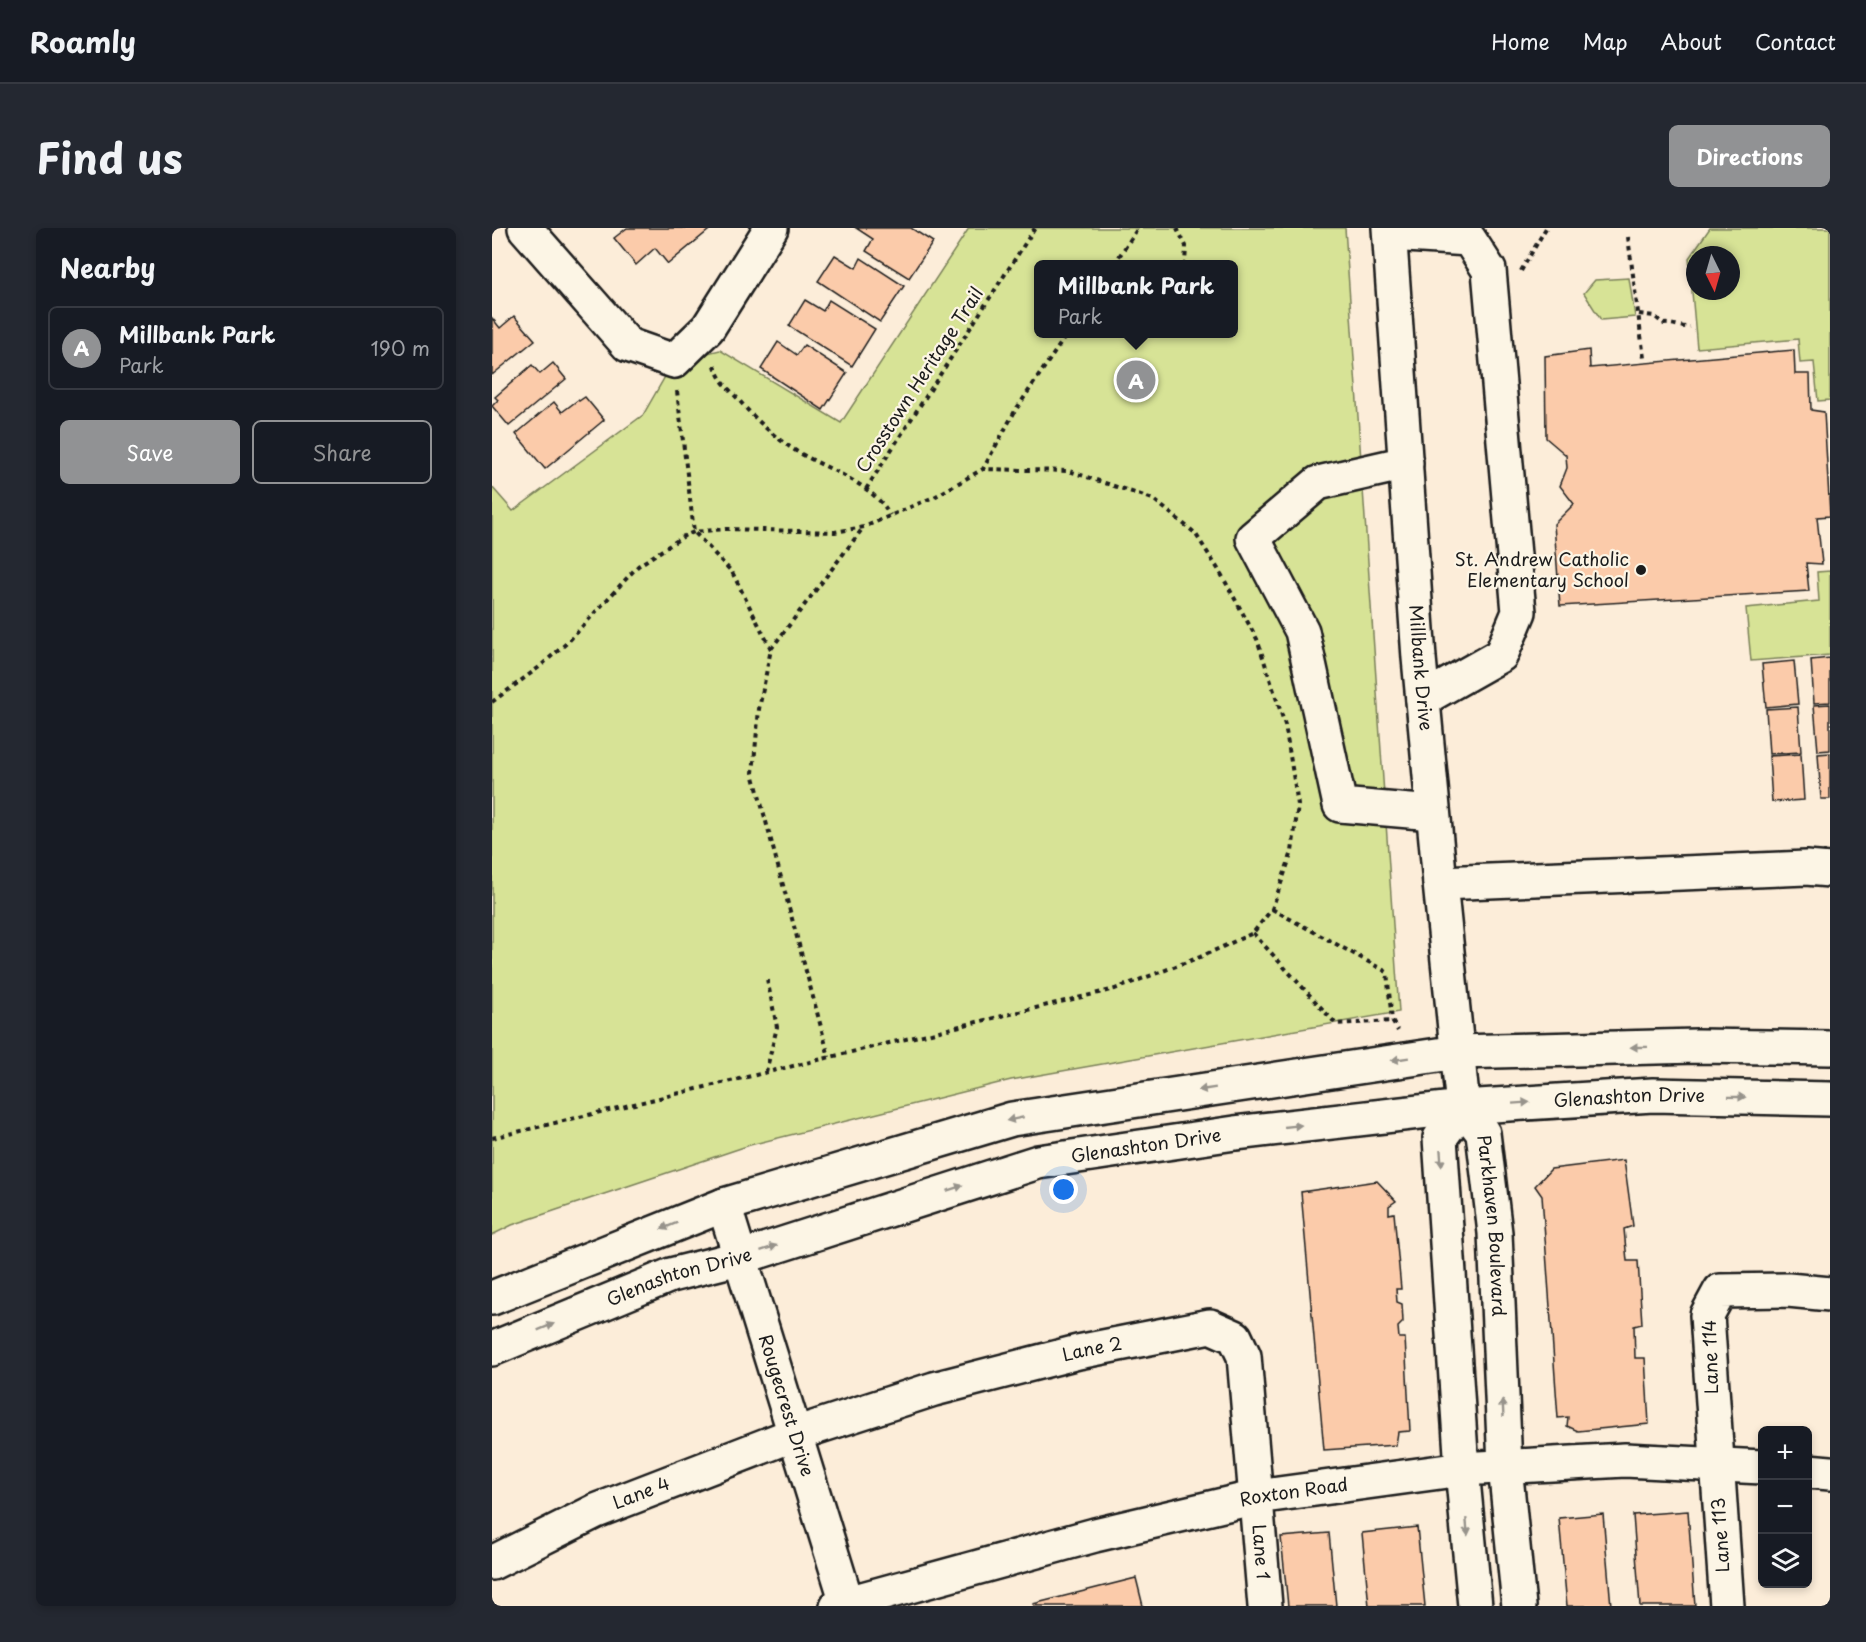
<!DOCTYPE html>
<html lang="en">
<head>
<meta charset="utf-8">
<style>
  :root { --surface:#171b24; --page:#242831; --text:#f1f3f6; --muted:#9ea1a6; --line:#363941; --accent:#919294 }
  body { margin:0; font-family:"Playpen Sans",sans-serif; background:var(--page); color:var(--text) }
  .controls { position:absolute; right:18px; bottom:18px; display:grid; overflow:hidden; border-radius:9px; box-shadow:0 3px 9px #0003 }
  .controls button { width:54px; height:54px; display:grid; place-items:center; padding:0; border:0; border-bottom:2px solid var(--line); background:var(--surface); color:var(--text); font:30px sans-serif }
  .compass { position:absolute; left:1194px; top:18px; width:54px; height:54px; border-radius:50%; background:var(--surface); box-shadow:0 3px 9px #0003; rotate:175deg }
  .you { position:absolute; left:572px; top:962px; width:21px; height:21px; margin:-15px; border:4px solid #fff; border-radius:50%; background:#1a73e8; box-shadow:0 0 0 9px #1a73e833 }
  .badge { display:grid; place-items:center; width:39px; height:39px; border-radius:50%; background:var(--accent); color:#fff; font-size:20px; font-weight:700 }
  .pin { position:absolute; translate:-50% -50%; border:3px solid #fff; box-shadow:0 2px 6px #0006 }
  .popup { position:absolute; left:542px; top:32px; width:204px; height:78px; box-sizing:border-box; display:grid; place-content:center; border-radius:9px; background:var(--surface); filter:drop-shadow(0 2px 4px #0005); font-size:20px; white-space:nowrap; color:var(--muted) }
  .popup b { font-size:22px; color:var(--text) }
  .popup::after { content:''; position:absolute; left:50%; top:100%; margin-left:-12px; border:12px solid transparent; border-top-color:var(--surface) }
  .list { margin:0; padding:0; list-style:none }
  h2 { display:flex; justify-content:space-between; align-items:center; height:78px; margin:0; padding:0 24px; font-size:26px }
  h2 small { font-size:20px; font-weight:400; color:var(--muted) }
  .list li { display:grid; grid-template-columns:39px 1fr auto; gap:18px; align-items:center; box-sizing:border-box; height:84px; margin:0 12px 12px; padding:0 12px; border:2px solid var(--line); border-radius:9px }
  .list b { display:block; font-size:22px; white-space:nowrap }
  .list p { margin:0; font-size:20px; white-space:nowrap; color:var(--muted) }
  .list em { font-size:20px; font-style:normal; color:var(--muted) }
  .actions { display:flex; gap:12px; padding:18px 24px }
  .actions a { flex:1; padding:14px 0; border:2px solid var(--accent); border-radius:9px; text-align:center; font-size:21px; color:var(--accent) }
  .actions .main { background:var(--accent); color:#fff }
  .icon { flex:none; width:33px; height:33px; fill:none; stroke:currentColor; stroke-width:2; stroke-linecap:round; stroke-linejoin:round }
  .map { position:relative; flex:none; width:1338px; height:1378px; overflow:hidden; border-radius:9px }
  header { display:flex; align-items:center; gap:36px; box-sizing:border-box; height:84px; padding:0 30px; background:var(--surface); border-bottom:2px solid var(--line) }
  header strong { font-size:28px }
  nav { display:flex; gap:33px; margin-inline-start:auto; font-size:21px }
  .intro { display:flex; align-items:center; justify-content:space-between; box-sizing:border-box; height:144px; padding:0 36px }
  h1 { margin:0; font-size:42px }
  .button { padding:15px 27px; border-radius:9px; background:var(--accent); color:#fff; font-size:21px; font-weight:700 }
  main { display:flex; gap:36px; padding:0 36px }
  aside { flex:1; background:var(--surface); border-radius:9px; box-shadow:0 3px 9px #0003 }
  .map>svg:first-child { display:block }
  .green { fill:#d7e396; stroke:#7a8059; stroke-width:1.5; fill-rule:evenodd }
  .building { fill:#fbcbaa; stroke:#1c1c1c; stroke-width:1.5 }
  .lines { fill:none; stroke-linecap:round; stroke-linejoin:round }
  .minor-casing { stroke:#1c1c1c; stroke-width:38 }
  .path { stroke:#1c1c1c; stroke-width:4; stroke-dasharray:4.5 4.5; stroke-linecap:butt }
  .minor { stroke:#fcf5e5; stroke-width:33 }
  .oneway { fill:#97938b }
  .poi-dot { fill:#1c1c1c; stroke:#fcf5e5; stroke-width:2 }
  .labels { text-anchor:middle; stroke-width:4.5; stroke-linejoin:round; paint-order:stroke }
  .street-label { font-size:18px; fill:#1c1c1c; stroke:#fcf5e5 }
  .poi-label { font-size:18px; fill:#1c1c1c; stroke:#fcf5e5; text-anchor:end }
</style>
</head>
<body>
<header>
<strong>Roamly</strong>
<nav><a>Home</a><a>Map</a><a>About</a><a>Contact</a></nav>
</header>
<div class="intro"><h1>Find us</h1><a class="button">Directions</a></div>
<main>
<aside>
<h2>Nearby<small></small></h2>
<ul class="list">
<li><span class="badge">A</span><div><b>Millbank Park</b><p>Park</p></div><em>190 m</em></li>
</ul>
<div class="actions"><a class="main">Save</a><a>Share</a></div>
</aside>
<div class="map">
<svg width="1338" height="1378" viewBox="0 0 1338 1378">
  <rect width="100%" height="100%" fill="#fcedd9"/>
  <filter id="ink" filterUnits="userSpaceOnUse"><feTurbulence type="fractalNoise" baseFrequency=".0167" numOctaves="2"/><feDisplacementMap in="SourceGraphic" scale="12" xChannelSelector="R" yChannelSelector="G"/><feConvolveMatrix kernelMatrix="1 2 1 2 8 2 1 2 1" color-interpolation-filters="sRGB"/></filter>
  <g filter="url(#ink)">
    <!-- green -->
    <g class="green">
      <path d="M477,0H853L907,784L519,852L258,917L20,997L0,1007V259L21,283L151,187L182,133L228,122L349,195ZM546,36H742V106H546Z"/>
      <path d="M1218,0H1338V172L1326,173L1322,134L1308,135L1306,111L1205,120L1197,30ZM1203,27H1239V63H1203Z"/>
      <polygon points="1137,50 1143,89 1109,92 1092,65 1103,52"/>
      <polygon points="1338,343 1338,427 1259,433 1254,380 1327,373 1325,344"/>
    </g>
    <!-- building -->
    <g class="building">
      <polygon points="135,0 216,0 217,2 176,36 163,20 144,37 122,10"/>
      <polygon points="364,0 419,0 441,14 417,50 374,23 381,11"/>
      <polygon points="343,27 364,40 369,30 412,58 388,94 326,53"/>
      <polygon points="313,72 331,83 337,72 383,101 360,138 297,98"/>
      <polygon points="22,88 43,112 0,147 0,90 8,100"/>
      <polygon points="286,114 305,127 312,117 355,145 331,182 269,141"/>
      <polygon points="1097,122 1098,140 1302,122 1303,146 1318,146 1319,182 1332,184 1338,288 1325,289 1330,336 1314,335 1317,363 1068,378 1062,296 1082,276 1068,258 1075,240 1074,227 1054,210 1053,128"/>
      <polygon points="61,135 74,151 17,198 0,178 6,172 3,169 40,137 48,146"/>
      <polygon points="93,169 112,192 53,241 24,206 62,174 70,184 86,172 87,173"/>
      <polygon points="1338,430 1338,474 1322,475 1319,432"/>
      <polygon points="1302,433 1306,476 1274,479 1270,436"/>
      <polygon points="1338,476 1338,522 1326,523 1322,477"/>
      <polygon points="1306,479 1309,524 1277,526 1274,481"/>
      <polygon points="1338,525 1338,571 1329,571 1326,526"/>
      <polygon points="1309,526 1312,572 1280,574 1277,528"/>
      <polygon points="1132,932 1141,998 1132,1001 1135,1033 1146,1033 1150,1096 1142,1098 1143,1130 1153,1130 1157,1196 1086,1203 1075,1198 1076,1189 1066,1190 1050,968 1043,958 1059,941"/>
      <polygon points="885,953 904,973 897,978 897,986 902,985 909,1061 904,1061 905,1074 910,1076 911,1094 906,1099 907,1110 913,1110 918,1203 906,1204 904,1217 832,1222 809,964"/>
      <polygon points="1196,1283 1203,1378 1148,1378 1141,1287"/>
      <polygon points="1111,1286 1119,1378 1075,1378 1067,1290"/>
      <polygon points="925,1299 933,1378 877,1378 870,1305"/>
      <polygon points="837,1305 844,1378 796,1378 789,1309"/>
      <polygon points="644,1350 651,1378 542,1378 541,1376"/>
    </g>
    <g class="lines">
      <!-- minor casing -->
      <g class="minor-casing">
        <g id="minor">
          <polyline points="33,0 136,117 182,133 216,100 279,0"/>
          <path id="s1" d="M897,0L927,430L948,655L971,879"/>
          <polyline points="898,6 977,11 997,42 1027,384 1009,427 931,471"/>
          <polyline points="914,235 826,255 761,310 810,403 848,577 941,585"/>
          <polyline points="948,655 1314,640 1338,642"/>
          <polyline points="971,879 948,910 970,1241 983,1378"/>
          <path id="s2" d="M971,879L991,905L1003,1005L1013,1238L1027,1378"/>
          <path id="s3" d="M232,977L356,1378"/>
          <polyline points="0,1070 232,977 520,891 966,824 1205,818 1338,820"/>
          <path id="s4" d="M0,1121L179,1047L247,1030L546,934L743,905L971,879L1161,867L1338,871"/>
          <polyline points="1316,1243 1338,1245"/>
          <path id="s5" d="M0,1335L104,1283L303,1206L442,1161L586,1124L718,1098L743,1109L752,1128L773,1378"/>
          <path id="s6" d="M345,1378L603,1307L765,1269L970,1241L1133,1232L1270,1239"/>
          <polyline points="1235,1378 1215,1087 1228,1063 1296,1062 1338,1066"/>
        </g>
      </g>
      <!-- path -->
      <g class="path">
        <polyline points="685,0 694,18 693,36"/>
        <polyline points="1136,9 1152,130"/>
        <polyline points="622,36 646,0"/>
        <polyline points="1029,43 1054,0"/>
        <path d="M1147,86L1162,88L1172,96C1182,95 1189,100 1198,99"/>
        <path d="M223,137C226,151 236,160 246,171C262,190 282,209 304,223C334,241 381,255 398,287"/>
        <polyline points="185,163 202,304 240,344 279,421 267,481 261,545 337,829"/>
        <polyline points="374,261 543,0"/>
        <polyline points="279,421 371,300"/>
        <polyline points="0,474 46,440 76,414 146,338 192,308 202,304 233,301 343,304 372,299 444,268 491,241 523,183 575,106"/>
        <polyline points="780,681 895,744 900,793"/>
        <polyline points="761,705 844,796 900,793 906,803"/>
        <polyline points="274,844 285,799 275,751"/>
        <polyline points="0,910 623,761 708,729 761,705 780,681 800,624 806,577 793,497 765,411 728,344 703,305 661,271 577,243 491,241"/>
      </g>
      <!-- minor -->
      <use href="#minor" class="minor"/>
    </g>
    <!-- one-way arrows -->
    <defs><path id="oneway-solid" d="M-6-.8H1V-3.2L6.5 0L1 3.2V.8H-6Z" transform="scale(1.5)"/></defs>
    <g class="oneway">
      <use href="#oneway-solid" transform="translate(1147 819) rotate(179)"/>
      <use href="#oneway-solid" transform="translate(908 831) rotate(171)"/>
      <use href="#oneway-solid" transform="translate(715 861) rotate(171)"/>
      <use href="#oneway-solid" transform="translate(1245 869) rotate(1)"/>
      <use href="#oneway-solid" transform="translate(1029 875) rotate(-4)"/>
      <use href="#oneway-solid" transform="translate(523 891) rotate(168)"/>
      <use href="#oneway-solid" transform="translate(801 898) rotate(-6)"/>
      <use href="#oneway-solid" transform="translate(949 930) rotate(86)"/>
      <use href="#oneway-solid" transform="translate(463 960) rotate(-18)"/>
      <use href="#oneway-solid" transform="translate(177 998) rotate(158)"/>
      <use href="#oneway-solid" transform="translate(277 1020) rotate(-18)"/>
      <use href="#oneway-solid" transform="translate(54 1099) rotate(-22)"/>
      <use href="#oneway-solid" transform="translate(1011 1180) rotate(-93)"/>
      <use href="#oneway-solid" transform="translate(975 1299) rotate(85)"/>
    </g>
  </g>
  <!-- markers -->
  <circle class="poi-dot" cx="1149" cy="342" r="6"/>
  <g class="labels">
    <!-- street labels -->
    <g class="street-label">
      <text transform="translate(428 152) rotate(-57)" y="6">Crosstown Heritage Trail</text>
      <text dy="6" stroke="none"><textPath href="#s1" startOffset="441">Millbank Drive</textPath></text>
      <text dy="6" stroke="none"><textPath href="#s4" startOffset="1173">Glenashton Drive</textPath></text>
      <text dy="6" stroke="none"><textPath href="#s4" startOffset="687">Glenashton Drive</textPath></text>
      <text dy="6" stroke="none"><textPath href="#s2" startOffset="126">Parkhaven Boulevard</textPath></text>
      <text dy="6" stroke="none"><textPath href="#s4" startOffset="201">Glenashton Drive</textPath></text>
      <text dy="6" stroke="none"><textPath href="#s5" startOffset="639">Lane 2</textPath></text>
      <text transform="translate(1219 1129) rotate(-92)" y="6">Lane 114</text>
      <text dy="6" stroke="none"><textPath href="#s3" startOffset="210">Rougecrest Drive</textPath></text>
      <text dy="6" stroke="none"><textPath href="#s6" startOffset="471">Roxton Road</textPath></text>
      <text dy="6" stroke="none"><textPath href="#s5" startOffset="165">Lane 4</textPath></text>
      <text transform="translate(1229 1307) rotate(-94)" y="6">Lane 113</text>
      <text dy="6" stroke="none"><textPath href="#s5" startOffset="1004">Lane 1</textPath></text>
    </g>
    <!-- poi labels -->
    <g class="poi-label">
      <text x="1137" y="338">St. Andrew Catholic<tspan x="1137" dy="21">Elementary School</tspan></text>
    </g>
  </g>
</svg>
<div class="controls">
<button>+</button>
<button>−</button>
<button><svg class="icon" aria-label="layers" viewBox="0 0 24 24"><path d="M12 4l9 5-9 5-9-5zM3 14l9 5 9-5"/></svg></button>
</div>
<svg class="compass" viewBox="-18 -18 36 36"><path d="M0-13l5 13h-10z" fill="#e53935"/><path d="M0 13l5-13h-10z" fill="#9ea1a6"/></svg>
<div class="you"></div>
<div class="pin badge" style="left:644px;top:152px">A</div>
<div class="popup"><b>Millbank Park</b>Park</div>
</div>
</main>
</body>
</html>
